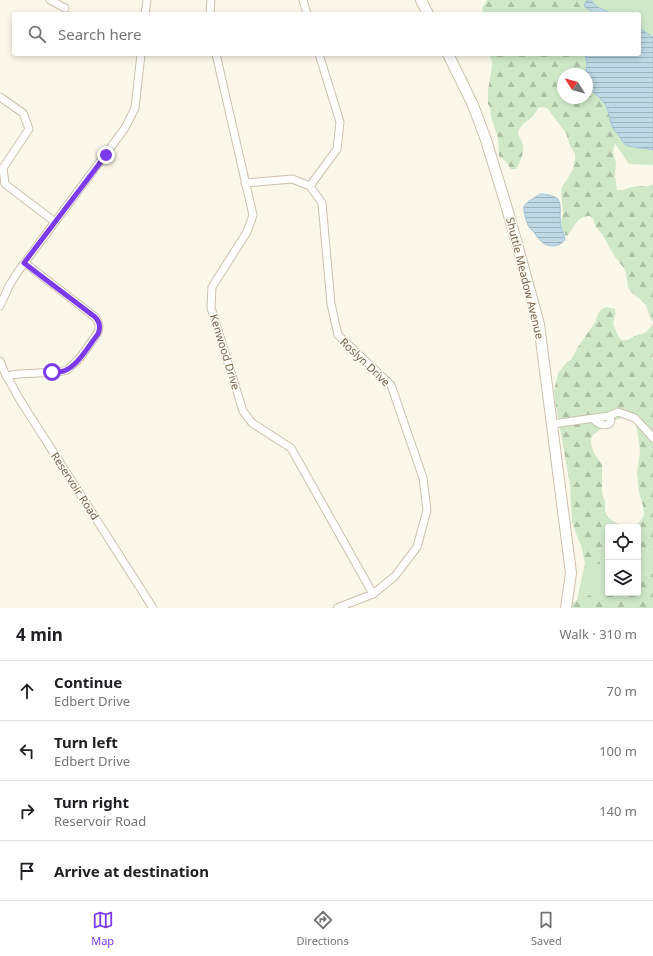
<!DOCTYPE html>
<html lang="en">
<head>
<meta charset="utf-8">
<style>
  :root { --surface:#fff; --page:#f2f2f2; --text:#202124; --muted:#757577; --line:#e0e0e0; --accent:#7c3aed }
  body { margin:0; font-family:"Noto Sans",sans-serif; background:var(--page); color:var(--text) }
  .controls { position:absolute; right:12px; bottom:12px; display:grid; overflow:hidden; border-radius:4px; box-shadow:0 2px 6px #0003 }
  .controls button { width:36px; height:36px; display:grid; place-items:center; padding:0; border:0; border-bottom:1px solid var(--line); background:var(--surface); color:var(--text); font:20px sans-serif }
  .compass { position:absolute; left:557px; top:68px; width:36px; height:36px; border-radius:50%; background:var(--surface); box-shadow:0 2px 6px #0003; rotate:307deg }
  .stop { position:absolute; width:12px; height:12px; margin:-9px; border:3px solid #7c3aed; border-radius:50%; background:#fff }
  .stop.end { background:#7c3aed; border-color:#fff; box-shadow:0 1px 4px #0008 }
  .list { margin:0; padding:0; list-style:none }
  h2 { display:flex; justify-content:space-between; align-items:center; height:52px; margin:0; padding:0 16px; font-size:17px }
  h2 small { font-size:13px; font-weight:400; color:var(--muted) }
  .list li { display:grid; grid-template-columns:26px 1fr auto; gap:12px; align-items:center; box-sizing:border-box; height:60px; padding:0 16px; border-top:1px solid var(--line) }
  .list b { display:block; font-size:15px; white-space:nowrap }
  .list p { margin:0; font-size:13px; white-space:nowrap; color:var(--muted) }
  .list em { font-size:13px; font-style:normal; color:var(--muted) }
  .icon { flex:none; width:22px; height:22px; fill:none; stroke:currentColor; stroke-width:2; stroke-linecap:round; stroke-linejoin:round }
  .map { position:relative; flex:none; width:653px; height:608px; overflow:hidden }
  .search { position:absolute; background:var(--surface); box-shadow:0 2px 6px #0003; left:12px; right:12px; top:12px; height:44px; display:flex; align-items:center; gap:10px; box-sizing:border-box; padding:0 14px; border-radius:4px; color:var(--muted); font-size:15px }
  .sheet { height:292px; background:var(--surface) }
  nav { display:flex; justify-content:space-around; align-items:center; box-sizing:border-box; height:56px; border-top:1px solid var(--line); background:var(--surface); font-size:11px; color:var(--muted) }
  nav a { display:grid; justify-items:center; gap:2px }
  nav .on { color:var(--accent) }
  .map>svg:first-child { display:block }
  .green { fill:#cfe9c8 }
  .forest { fill:url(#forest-firs); fill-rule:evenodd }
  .water { fill:url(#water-rules); stroke:#a4c5d6 }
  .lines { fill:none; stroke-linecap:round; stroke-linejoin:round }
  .street-casing { stroke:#ccc0ac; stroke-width:9 }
  .secondary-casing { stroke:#cec1ab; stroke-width:12 }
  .street { stroke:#fff; stroke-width:7 }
  .secondary { stroke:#fff; stroke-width:10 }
  .route { stroke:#7c3aed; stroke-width:5 }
  .labels { text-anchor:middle; stroke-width:3; stroke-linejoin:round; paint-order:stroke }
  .street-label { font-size:11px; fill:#76634d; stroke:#fefbf0 }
</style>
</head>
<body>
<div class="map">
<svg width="653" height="608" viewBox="0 0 653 608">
  <defs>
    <pattern id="forest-firs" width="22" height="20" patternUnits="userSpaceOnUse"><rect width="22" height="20" fill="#cfe9c8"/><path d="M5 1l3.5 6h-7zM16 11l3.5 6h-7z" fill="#adc0a5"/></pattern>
    <pattern id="water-rules" width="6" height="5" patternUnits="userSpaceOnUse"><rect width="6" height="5" fill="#bed8e5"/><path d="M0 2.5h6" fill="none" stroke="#9fb3bc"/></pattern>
  </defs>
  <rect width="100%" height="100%" fill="#fcf8e9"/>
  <!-- green -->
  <g class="green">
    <polygon points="528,0 653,0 653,165 629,164 584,98 587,98 587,74 567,74 553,54 639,54 639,14 533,14"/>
    <polygon points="653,546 653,572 638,577 638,551"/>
    <path d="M608,561V588L577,600L585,563C592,566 601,564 608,561Z"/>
  </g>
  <!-- forest -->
  <g class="forest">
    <polygon points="487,0 576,0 586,14 484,14 482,8"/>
    <path d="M489,54H585L587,64L586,74H563V98H587V83L589,86L595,93L605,103L608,111L610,120L614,131L616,139L613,152L616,163L615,176L617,190C625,191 629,187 637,186C643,186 647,188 653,184V322L649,315L646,305L643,302L630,291L628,287L626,273L624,268L615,257L602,234L596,227L593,219L590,216C575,217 575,227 567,236L565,235L561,222L563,213L561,190L563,185L568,178L573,169L575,159V154L570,146L566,133L547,108L543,107L538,108C537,111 535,113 533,116C528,121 519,125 518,133C518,136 520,138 522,141C525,151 521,161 516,169H511L506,162L499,156L498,138L491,117L490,107L488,104V90L492,66V61Z"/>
    <path d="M606,307L615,309C617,316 612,321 614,326C615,330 618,334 620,339C626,342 629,339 635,336C640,334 635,336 641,334C647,333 650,328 653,323V354L652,358L653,360V546L638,551V527H608V561C600,564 593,567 585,563L581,545L578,539L572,522L570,485L555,400L554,391L558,373L567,362L571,360L578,347L596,321C597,314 600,309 606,307ZM624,417L628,418L632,421L635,424L637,429L640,451L637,473L639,492L643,506L644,515L642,519L636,525L631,526L623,525L614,522L607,516L605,511V502L602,493V464L594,453L591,444V439L593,435L611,422Z"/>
    <polygon points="653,572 653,608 571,608 573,603 577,600 608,588 608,593 638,593 638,577"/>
  </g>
  <!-- water -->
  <g class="water">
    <path d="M586,1H592C597,9 604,9 612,14H595L584,6Z"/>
    <path d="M639,28L653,37V150C645,148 632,148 626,145C623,143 622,140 620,137C619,135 616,133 614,130C609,122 610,112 605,104C601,97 590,92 587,83C587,80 587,77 587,74H586L587,64L585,54H639Z"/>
    <path d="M540,194C543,194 546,194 549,195C552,196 556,197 558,199C562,205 559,218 561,225C562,230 565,235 565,240C558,248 547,248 540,240C537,238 536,235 534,232C532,230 529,228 528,225C526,220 523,212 524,206L529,201Z"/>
  </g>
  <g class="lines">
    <!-- street casing -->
    <g class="street-casing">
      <g id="street">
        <polyline points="50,0 65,8"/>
        <polyline points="303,0 307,14"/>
        <polyline points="145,14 147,0"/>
        <polyline points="210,14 211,0"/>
        <polyline points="216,54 253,215 247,232 212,287 211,308 243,411 252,423 291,448 373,594"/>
        <polyline points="0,97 23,113 29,129 3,168 5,184 55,222"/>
        <polyline points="245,183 292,179 310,186 322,203 331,304 338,335 391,385 423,478 427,510 417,547 395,576 373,594 337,608"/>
        <polyline points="310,186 337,149 340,122 319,54"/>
        <polyline points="0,306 9,286 17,273 125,128 135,108 141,54"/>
        <polyline points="0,361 4,371 20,400 153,608"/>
        <path d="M6,376L18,374L59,372L67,370L79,359L97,334C101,327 99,322 95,317L25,263"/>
        <path d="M593,419C599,424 602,426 609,424L611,421L609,416"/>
        <polyline points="552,424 609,416 618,412 635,418 647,431 653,438"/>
      </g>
    </g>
    <!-- secondary casing -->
    <g class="secondary-casing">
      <g id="secondary">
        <polyline points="421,0 428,14"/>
        <polyline points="448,54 473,105 486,140 509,215 539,324 571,573 566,608"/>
      </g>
    </g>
    <!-- street -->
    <use href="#street" class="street"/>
    <!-- secondary -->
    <use href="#secondary" class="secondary"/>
  </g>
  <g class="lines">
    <!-- route -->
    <path class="route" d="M52,372C56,372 60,372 64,371C78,366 89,345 98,334C101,327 100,322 95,317L24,263L106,155"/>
  </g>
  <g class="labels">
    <!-- street labels -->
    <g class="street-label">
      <text transform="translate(525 278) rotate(76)" y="4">Shuttle Meadow Avenue</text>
      <text transform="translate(225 352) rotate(73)" y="4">Kenwood Drive</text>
      <text transform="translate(365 362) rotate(44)" y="4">Roslyn Drive</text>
      <text transform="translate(75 486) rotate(57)" y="4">Reservoir Road</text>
    </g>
  </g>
</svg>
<div class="controls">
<button><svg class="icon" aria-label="locate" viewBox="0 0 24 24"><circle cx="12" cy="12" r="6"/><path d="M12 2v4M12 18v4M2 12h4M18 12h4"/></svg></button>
<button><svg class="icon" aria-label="layers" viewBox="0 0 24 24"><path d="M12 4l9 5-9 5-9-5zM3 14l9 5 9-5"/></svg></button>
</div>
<svg class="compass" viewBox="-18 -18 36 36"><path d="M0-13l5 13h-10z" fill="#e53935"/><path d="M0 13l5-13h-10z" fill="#757577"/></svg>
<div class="stop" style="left:52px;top:372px"></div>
<div class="stop end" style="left:106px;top:155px"></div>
<div class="search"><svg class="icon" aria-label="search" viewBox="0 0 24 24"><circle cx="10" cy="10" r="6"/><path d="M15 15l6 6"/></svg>Search here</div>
</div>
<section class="sheet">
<h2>4 min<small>Walk · 310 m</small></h2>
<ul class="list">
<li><svg class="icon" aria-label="ahead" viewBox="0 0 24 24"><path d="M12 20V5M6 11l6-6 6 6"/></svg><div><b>Continue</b><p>Edbert Drive</p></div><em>70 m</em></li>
<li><svg class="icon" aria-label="left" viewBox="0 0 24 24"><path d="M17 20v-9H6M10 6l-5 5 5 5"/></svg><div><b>Turn left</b><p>Edbert Drive</p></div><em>100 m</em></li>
<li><svg class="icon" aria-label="right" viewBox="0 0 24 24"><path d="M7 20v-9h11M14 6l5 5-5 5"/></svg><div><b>Turn right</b><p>Reservoir Road</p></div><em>140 m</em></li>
<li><svg class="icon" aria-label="arrive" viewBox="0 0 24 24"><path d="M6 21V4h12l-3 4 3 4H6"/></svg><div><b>Arrive at destination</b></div></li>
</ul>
</section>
<nav>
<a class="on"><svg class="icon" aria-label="map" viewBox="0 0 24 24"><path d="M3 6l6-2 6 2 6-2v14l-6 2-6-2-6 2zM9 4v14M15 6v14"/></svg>Map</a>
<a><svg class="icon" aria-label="directions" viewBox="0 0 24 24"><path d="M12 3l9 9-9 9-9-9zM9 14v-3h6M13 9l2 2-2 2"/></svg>Directions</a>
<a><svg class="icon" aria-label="saved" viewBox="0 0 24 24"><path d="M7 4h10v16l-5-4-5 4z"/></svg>Saved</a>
</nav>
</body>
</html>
